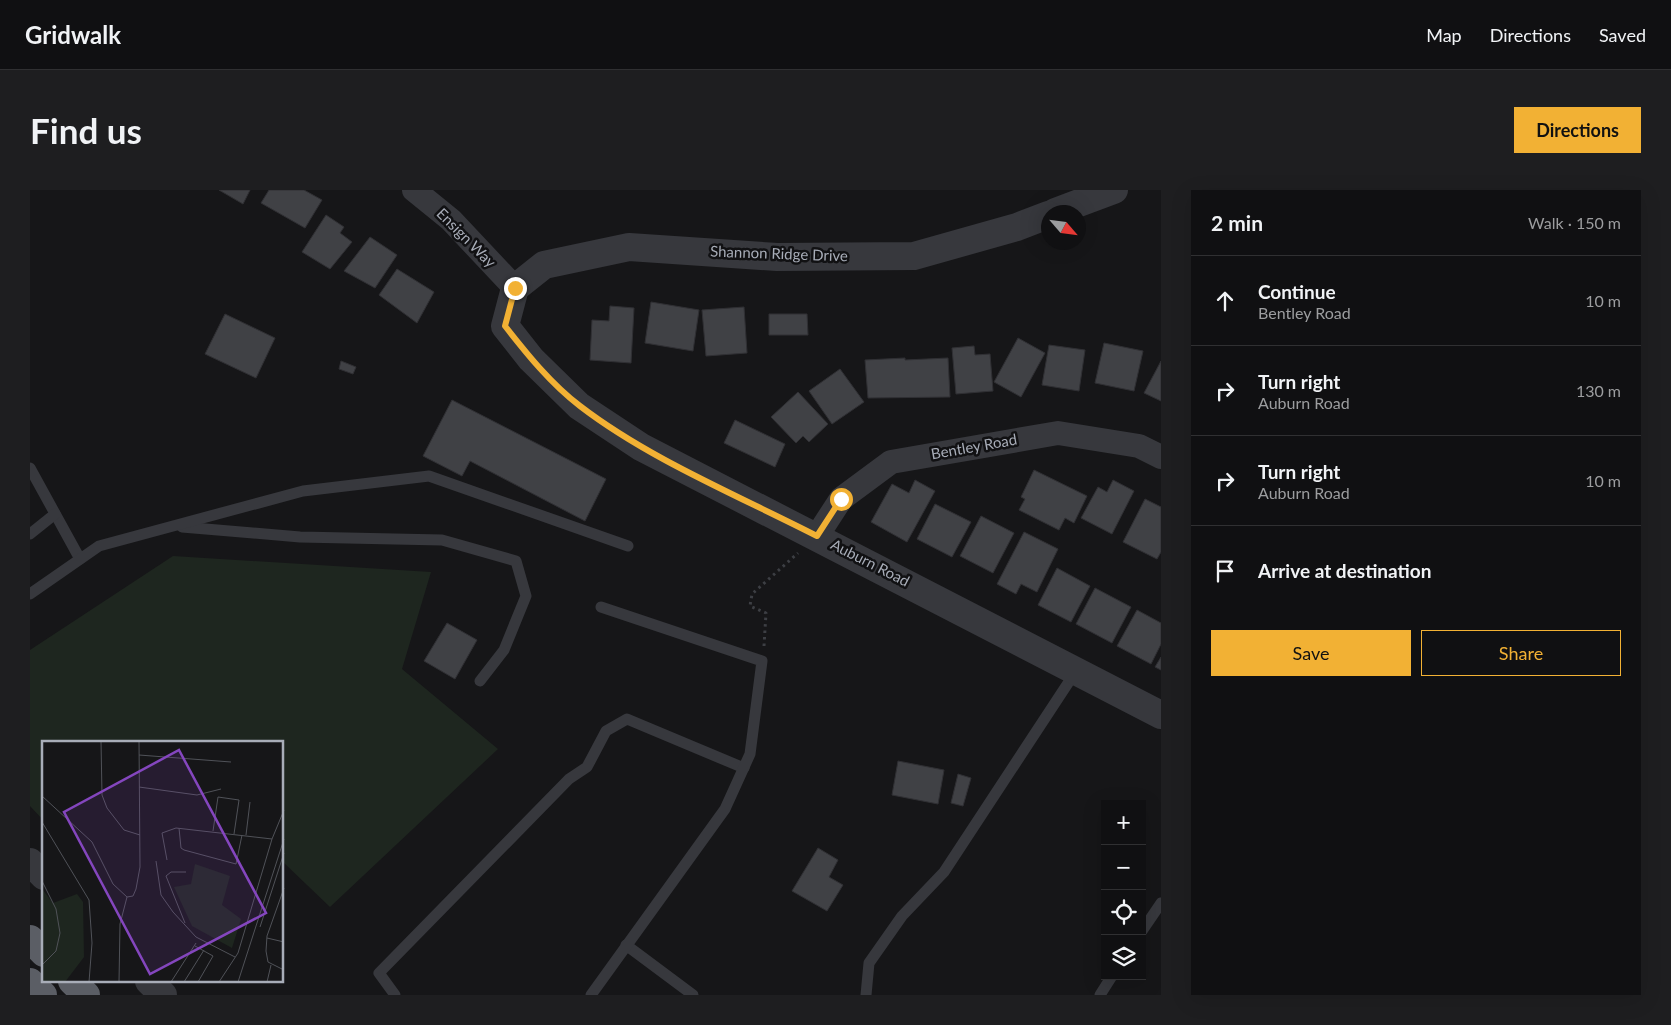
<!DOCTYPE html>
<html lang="en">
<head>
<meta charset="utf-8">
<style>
  :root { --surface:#101012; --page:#1e1e20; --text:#f1f3f6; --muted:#9c9d9f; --line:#303032; --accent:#f2b134 }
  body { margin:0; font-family:Lato,sans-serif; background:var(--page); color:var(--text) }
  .controls { position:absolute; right:15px; bottom:15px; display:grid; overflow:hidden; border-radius:0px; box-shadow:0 5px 20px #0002 }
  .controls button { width:45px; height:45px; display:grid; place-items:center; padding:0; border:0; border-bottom:1px solid var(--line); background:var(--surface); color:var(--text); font:25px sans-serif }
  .compass { position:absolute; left:1011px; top:15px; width:45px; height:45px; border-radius:50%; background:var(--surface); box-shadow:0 5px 20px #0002; rotate:118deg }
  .stop { position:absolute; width:15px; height:15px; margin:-11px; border:4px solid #f2b134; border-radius:50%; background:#fff }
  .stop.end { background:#f2b134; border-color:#fff; box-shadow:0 1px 5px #0008 }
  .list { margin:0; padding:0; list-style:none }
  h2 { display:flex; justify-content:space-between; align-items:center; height:65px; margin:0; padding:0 20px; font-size:21px }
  h2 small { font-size:16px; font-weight:400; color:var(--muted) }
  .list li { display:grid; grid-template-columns:32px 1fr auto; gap:15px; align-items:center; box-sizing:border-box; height:90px; padding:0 20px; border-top:1px solid var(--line) }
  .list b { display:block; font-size:19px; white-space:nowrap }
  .list p { margin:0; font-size:16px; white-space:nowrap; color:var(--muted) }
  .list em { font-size:16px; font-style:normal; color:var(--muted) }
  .actions { display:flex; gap:10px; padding:15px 20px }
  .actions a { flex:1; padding:11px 0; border:1px solid var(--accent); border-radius:0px; text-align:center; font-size:18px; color:var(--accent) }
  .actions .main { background:var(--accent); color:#111 }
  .icon { flex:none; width:28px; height:28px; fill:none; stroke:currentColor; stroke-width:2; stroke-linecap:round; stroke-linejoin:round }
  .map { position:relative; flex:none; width:1131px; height:805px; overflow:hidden; border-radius:0px }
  header { display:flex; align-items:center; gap:30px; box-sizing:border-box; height:70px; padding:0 25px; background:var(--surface); border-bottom:1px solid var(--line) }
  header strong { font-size:24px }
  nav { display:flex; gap:28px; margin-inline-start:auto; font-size:18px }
  .intro { display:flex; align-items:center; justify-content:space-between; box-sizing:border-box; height:120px; padding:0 30px }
  h1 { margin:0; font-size:35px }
  .button { padding:12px 22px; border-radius:0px; background:var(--accent); color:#111; font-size:18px; font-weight:700 }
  main { display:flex; gap:30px; padding:0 30px }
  aside { flex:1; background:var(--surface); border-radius:0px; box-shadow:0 5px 20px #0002 }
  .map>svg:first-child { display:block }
  .green { fill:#1e261f }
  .building { fill:#404145; stroke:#303034 }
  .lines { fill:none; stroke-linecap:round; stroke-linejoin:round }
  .path { stroke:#3d3f44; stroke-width:3; stroke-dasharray:2.5 4; stroke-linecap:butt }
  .service { stroke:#37383d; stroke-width:11 }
  .minor { stroke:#37383d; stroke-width:24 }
  .tertiary { stroke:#37383d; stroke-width:28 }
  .trunk { stroke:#5b5e65; stroke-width:28 }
  .route { stroke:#f2b134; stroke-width:6 }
  .labels { text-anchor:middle; stroke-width:5; stroke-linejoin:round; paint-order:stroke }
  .street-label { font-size:15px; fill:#a8adb8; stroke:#111113 }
  .inset-road { fill:none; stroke:#505258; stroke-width:1 }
  .view { fill:#8446be; fill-opacity:0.15; stroke:#8446be; stroke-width:2.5 }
  .inset-edge { fill:none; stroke:#a8adb8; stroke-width:2.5 }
</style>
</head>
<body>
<header>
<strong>Gridwalk</strong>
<nav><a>Map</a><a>Directions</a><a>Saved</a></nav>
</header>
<div class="intro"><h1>Find us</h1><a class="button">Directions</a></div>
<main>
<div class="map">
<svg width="1131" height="805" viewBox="0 0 1131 805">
  <rect width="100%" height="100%" fill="#161618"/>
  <!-- green -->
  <polygon class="green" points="143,366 401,382 372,479 468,559 300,717 253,672 252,552 14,552 14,631 0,616 0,460"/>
  <!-- building -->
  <g class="building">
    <polygon points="189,0 220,0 213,14"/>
    <polygon points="239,0 274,0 292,10 275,38 231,13"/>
    <polygon points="296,25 314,37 310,43 322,52 300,79 272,62"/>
    <polygon points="340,47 367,65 345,98 314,81"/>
    <polygon points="367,79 404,102 387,133 349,105"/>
    <polygon points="621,112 669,120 663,161 615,153"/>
    <polygon points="580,116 604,118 601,173 560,170 562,130 579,131"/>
    <polygon points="714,117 717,163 676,166 672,120"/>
    <polygon points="195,124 245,148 226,188 175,164"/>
    <polygon points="739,124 777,124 778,145 739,145"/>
    <polygon points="988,148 1015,163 991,207 964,192"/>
    <polygon points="1074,153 1113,161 1104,201 1065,193"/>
    <polygon points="1019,155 1055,160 1049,201 1012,195"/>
    <polygon points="944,156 945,165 960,164 963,201 926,204 922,158"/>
    <polygon points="875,168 875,170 918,168 920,207 838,208 835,170"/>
    <polygon points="311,171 326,177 323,184 309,179"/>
    <polygon points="1131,171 1131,211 1114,203"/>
    <polygon points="810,179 834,212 802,234 779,201"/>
    <polygon points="768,202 798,234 779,252 773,246 766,253 741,227"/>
    <polygon points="422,210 576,289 555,331 440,271 432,286 393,266"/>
    <polygon points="705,230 755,254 745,277 694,253"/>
    <polygon points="1004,280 1057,306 1044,333 1035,328 1029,340 989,320 995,309 991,307"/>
    <polygon points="885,290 905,301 877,352 841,332 862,294 879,303"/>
    <polygon points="1083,290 1104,301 1082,344 1051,328 1068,297 1077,302"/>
    <polygon points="1115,309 1131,317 1131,362 1127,369 1093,352"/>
    <polygon points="905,314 941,332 922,367 887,349"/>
    <polygon points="951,326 984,343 963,383 930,366"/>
    <polygon points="994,342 1028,359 1007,402 991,394 986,404 967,394"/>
    <polygon points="1027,378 1060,396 1041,432 1008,415"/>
    <polygon points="1065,398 1101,417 1082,453 1046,434"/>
    <polygon points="1107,420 1131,433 1131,454 1121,474 1087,456"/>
    <polygon points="417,433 447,450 425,489 394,471"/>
    <polygon points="1131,467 1131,480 1125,477"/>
    <polygon points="868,571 914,580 908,614 862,605"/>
    <polygon points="928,584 941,588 933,616 921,613"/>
    <polygon points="788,658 808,670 799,687 813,695 797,721 762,701"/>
  </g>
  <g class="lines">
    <!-- path -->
    <polyline class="path" points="734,456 736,423 720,416 722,404 768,363"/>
    <!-- service -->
    <g class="service">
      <polyline points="0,278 50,369"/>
      <polyline points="152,337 270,347 412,350 486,371 496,406 474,460 450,491"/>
      <polyline points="0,344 25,324"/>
      <polyline points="0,404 69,356 273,301 399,286 598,356"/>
      <polyline points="1112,741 1131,713"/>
      <polyline points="596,755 663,805"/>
      <polyline points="365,805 349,783 539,589 557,577 576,541 597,529 714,578"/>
      <polyline points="561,805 695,619 720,564 732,471 571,417"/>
      <polyline points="836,805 839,773 872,726 914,682 1046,481"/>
      <polyline points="1070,805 1082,786"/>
    </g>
    <!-- minor -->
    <g class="minor">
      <polyline points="384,0 421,30 485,98"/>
      <polyline points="787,346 811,309 861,272 1028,243 1109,256 1131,267"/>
    </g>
    <!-- tertiary -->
    <g class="tertiary">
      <polyline points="1025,22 1084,0"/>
      <polyline points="1018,25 987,37 884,66 747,67 599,57 514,75 485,98 475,136 501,169 549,216 611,257 1131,525"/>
      <polyline points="0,672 14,686"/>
      <polyline points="119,791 133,805"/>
    </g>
    <!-- trunk -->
    <g class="trunk">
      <polyline points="0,749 14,763"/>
      <polyline points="42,791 56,805"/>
      <polyline points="0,792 13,805"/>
    </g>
  </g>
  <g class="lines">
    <!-- route -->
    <path class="route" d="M485,98L475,136C497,164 521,194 550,216C619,269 709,306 787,346L811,309"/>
  </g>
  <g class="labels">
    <!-- street labels -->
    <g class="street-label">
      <text transform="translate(436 48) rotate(45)" y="5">Ensign Way</text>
      <text transform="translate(749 64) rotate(2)" y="5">Shannon Ridge Drive</text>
      <text transform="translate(944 257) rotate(-10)" y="5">Bentley Road</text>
      <text transform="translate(840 373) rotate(27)" y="5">Auburn Road</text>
    </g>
  </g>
  <!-- overview -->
  <g transform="translate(12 551)">
    <rect width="241" height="241" fill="#161618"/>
    <path d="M153,123L188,135L180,164L199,178L190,207L150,185L132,146L149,143ZM0,148L11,162L35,153L41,161L42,216L23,241H0Z" fill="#1e261f"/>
    <path class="inset-road" d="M59,0L60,54L65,67L82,89L98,94M97,14L189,21M97,46L155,54L179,48M0,55L50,101L71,143L85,156M0,81L47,159L50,202L47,241M137,87L139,107L142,109L194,123L200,94M171,90L176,56L197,59L192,93M204,94L208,61M125,119L120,92L134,87L230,98M114,120L119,154L131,171L154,196L193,216M0,140L14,168L18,192L14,210L0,224M242,147L225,195L224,210L226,221L242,229M85,156L91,155L94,148L98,126L97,0M143,182L124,135L129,131H144M218,186L242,112M225,197L242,201M153,205L171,215L156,241M77,241L78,183L85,156M129,241L154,202M142,241L162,209M177,241L196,212L230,98L242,69M196,241L242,98M225,241L229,224"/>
    <path class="view" d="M137,9L224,172L108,233L22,71Z"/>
    <rect width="241" height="241" class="inset-edge"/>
  </g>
</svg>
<div class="controls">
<button>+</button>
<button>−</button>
<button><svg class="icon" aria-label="locate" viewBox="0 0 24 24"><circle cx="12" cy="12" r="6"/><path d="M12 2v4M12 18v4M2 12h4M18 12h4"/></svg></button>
<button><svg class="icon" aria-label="layers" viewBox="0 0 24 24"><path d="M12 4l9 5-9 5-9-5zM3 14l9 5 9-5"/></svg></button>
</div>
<svg class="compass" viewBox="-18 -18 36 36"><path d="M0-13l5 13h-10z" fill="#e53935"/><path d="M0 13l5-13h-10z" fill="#9c9d9f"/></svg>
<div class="stop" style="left:811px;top:309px"></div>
<div class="stop end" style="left:485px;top:98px"></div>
</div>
<aside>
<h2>2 min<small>Walk · 150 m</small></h2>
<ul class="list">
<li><svg class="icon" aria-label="ahead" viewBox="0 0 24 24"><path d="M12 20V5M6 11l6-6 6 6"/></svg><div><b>Continue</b><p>Bentley Road</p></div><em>10 m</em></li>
<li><svg class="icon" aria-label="right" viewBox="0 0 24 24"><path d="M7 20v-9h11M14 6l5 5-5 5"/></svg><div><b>Turn right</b><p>Auburn Road</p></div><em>130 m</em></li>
<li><svg class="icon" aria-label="right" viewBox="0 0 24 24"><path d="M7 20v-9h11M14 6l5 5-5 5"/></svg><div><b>Turn right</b><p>Auburn Road</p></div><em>10 m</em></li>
<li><svg class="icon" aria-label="arrive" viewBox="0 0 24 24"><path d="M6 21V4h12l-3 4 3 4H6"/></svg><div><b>Arrive at destination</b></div></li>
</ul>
<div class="actions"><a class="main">Save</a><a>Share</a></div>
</aside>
</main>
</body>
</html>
